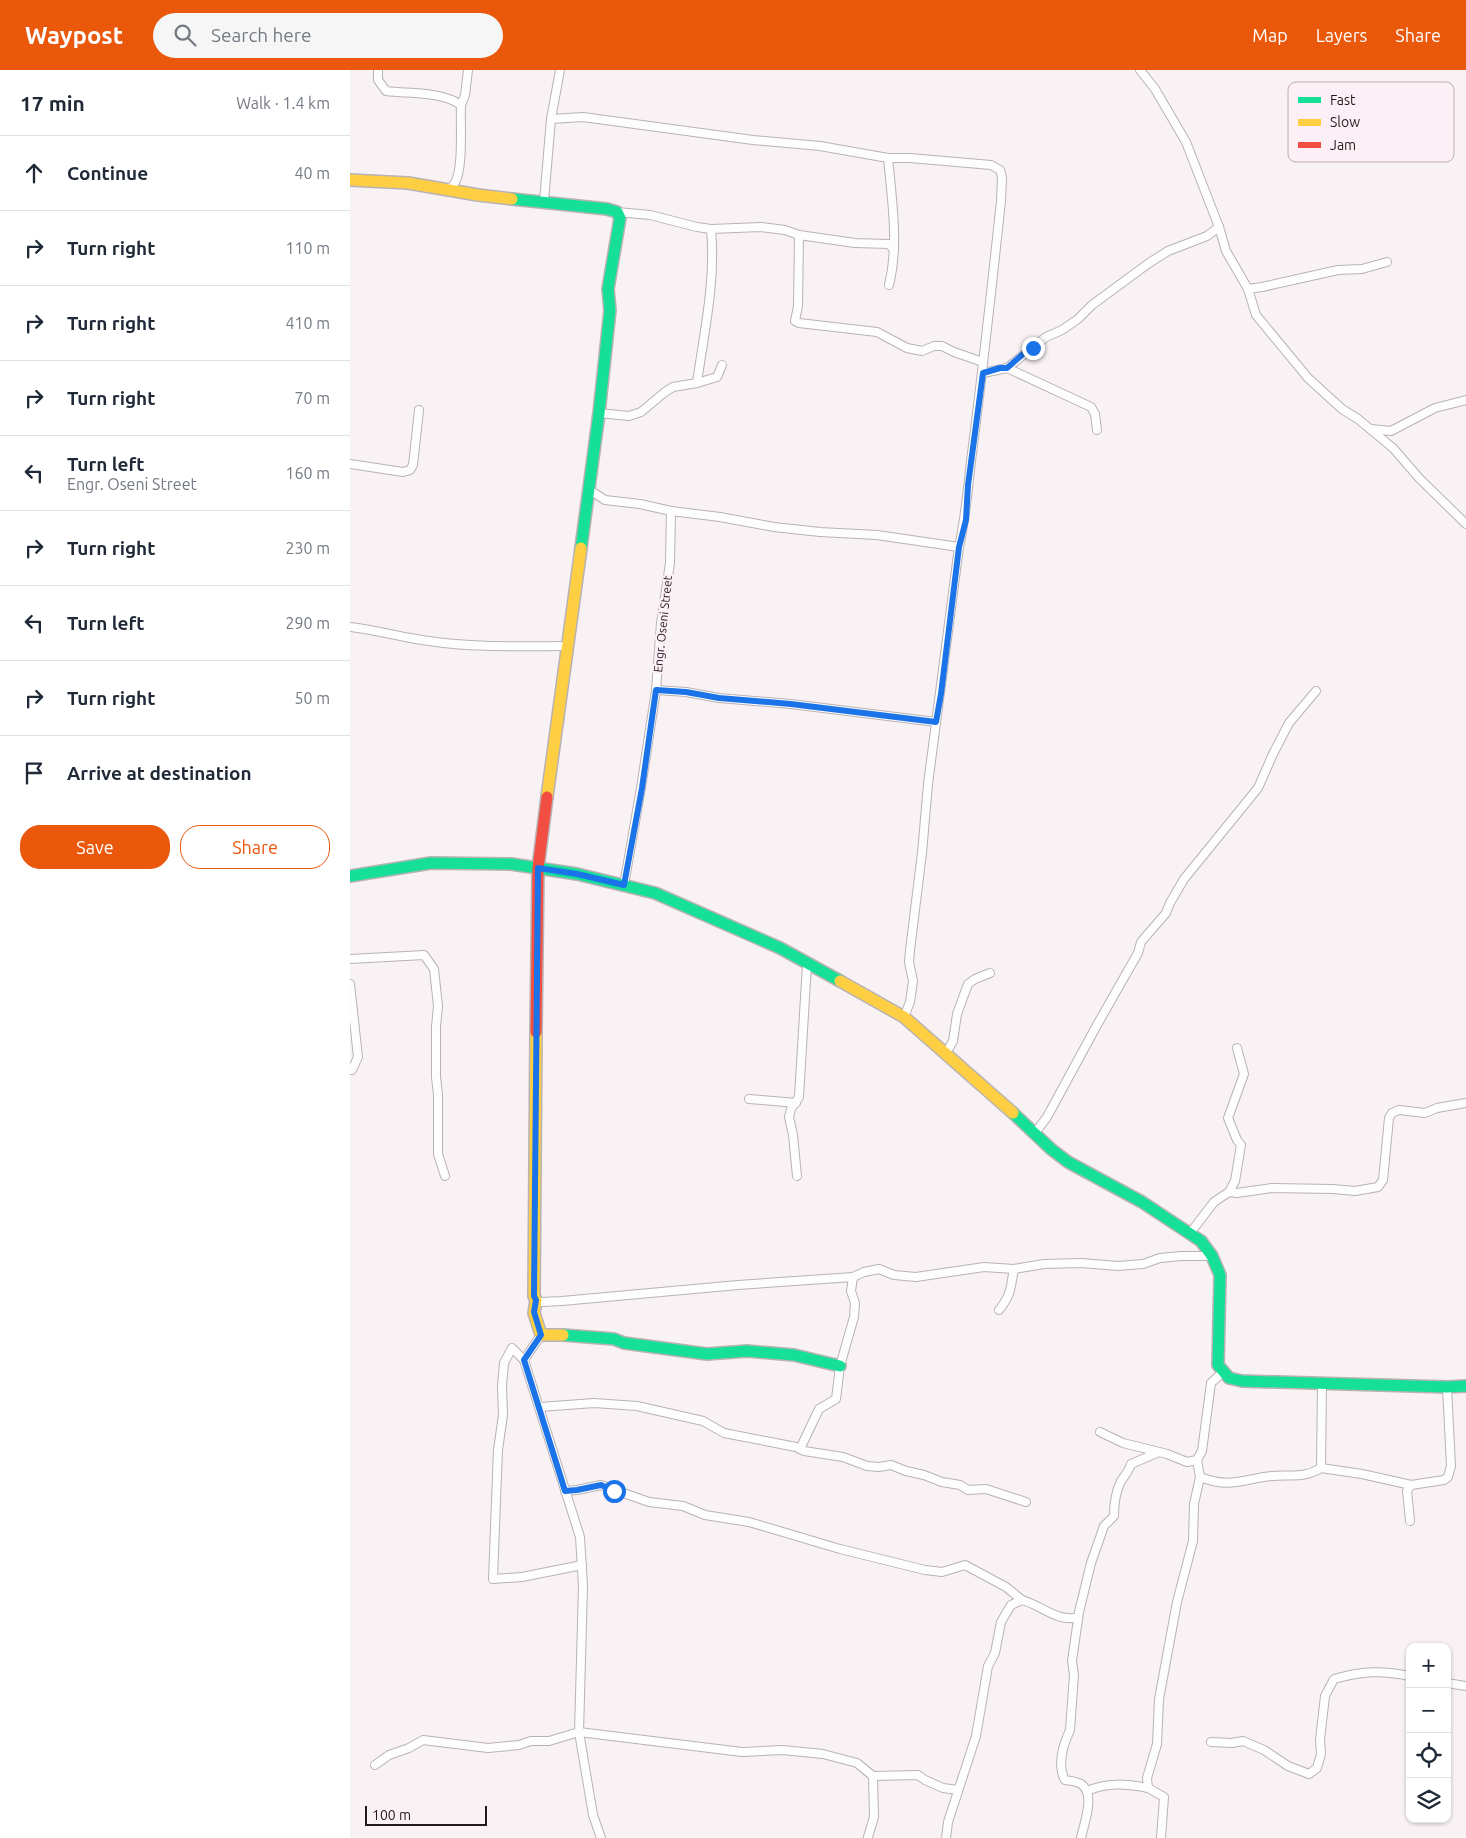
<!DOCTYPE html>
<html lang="en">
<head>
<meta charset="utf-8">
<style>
  :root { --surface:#fff; --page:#f6f6f7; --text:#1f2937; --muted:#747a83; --line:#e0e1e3; --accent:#ea580c }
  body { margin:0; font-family:Ubuntu,sans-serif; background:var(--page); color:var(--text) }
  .controls { position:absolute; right:15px; bottom:15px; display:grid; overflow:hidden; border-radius:10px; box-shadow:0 1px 4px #0004 }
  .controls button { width:45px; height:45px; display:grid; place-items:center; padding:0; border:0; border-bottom:1px solid var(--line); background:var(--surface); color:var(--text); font:25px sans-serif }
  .scale { position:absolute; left:15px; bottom:12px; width:122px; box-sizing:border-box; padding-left:5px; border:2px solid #211a1e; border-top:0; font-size:14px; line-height:18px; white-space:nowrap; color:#211a1e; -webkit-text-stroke:4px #fceff5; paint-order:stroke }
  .stop { position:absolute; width:15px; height:15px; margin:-11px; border:4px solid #1a73e8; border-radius:50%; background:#fff }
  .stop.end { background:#1a73e8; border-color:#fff; box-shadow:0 1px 5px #0008 }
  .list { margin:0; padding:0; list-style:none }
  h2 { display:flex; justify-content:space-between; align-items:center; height:65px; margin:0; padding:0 20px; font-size:21px }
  h2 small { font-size:16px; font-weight:400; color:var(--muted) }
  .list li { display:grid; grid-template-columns:32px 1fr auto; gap:15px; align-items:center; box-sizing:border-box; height:75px; padding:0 20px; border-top:1px solid var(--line) }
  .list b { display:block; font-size:19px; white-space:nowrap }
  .list p { margin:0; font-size:16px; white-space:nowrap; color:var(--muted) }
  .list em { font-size:16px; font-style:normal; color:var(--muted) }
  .actions { display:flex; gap:10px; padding:15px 20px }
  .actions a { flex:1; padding:11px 0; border:1px solid var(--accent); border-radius:20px; text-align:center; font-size:18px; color:var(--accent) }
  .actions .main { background:var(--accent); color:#fff }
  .icon { flex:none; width:28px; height:28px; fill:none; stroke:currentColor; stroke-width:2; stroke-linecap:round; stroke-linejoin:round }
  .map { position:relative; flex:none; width:1116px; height:1768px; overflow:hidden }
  header { display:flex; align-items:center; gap:30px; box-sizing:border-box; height:70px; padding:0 25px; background:var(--accent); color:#fff }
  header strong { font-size:24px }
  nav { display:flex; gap:28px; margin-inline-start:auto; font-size:18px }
  .search { width:350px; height:45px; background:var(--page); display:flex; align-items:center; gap:12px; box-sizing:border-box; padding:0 18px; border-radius:28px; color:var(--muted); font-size:19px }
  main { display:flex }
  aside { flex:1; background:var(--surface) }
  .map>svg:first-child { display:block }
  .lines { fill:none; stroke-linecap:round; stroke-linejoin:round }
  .street-casing { stroke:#b9b2b5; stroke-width:10 }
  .fast-casing { stroke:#b9b2b5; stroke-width:14 }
  .slow-casing { stroke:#b9b2b5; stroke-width:14 }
  .jam-casing { stroke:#b9b2b5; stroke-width:14 }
  .street { stroke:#fefdfe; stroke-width:8 }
  .fast { stroke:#16e098; stroke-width:11 }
  .slow { stroke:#ffcf43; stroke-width:11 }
  .jam { stroke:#f24e42; stroke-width:11 }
  .route { stroke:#1a73e8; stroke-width:6 }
  .labels { text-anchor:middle; stroke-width:4.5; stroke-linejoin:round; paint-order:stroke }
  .street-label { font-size:12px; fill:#211a1e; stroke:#fceff5 }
  .key { fill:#fceff5; stroke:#baafb4; stroke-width:1 }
  .key-label { font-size:14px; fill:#211a1e }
</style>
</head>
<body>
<header>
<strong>Waypost</strong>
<div class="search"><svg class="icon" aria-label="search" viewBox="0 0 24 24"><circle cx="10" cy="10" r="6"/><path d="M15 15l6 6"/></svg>Search here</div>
<nav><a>Map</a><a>Layers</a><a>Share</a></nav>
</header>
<main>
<aside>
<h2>17 min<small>Walk · 1.4 km</small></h2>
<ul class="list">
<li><svg class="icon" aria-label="ahead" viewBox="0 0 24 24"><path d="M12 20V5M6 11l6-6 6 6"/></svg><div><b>Continue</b></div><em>40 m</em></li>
<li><svg class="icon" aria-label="right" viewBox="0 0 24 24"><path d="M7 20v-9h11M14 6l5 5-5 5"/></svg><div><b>Turn right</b></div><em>110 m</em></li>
<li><svg class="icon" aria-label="right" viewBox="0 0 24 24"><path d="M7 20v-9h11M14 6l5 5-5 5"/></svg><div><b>Turn right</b></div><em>410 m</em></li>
<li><svg class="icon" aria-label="right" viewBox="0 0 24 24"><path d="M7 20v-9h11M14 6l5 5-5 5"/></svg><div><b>Turn right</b></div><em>70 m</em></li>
<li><svg class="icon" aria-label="left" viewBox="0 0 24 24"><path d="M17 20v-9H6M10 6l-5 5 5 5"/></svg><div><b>Turn left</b><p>Engr. Oseni Street</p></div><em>160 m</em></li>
<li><svg class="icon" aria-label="right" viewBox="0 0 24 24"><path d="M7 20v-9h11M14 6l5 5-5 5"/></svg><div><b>Turn right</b></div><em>230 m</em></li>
<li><svg class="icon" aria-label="left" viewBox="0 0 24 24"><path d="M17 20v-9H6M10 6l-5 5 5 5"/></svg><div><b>Turn left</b></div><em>290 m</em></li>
<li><svg class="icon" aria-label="right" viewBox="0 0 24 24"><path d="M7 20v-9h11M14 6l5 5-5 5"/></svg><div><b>Turn right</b></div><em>50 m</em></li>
<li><svg class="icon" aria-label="arrive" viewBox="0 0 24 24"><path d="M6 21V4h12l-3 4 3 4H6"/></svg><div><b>Arrive at destination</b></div></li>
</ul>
<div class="actions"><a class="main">Save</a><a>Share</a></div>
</aside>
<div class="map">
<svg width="1116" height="1768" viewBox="0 0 1116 1768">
  <rect width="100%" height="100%" fill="#f9f2f5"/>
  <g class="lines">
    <!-- street casing -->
    <g class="street-casing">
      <g id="street">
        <path d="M28,0V10L36,21C60,24 91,21 111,35C110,53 114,101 104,114C103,116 101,118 99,120"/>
        <polyline points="790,0 805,19 836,72 869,157 876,181 898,219 906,245 958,308 992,339 1008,349 1043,378 1069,408 1116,454"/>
        <polyline points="111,35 115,25 118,0"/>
        <path d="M201,49L233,47L403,70L470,76L538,88H560L641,95L650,100L652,107L651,131C642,215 633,299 622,383C618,415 616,446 609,477L578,714L572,783L560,880L559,892L563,911L560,932L554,947"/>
        <path d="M538,88C542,131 549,174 539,215"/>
        <polyline points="194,131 201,49 210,0"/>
        <polyline points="267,142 300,145 347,157 361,159 411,157 435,160 449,165 505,173 539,174 544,180"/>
        <polyline points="449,165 448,236 445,251 449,253 527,262 557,278 572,281 584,276 592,276 604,282 633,292"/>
        <polyline points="898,219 912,217 988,200 1012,199 1037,192"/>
        <polyline points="657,298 696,267 712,260 728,249 742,235 799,193 818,181 857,166 869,157"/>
        <polyline points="633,303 657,298 741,337 745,344 747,360"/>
        <path d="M347,313C354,262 366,211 361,159"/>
        <polyline points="249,343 279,346 291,342 315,322 323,317 347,313 367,307 372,295"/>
        <polyline points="1021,359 1041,361 1085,338 1116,330"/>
        <polyline points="0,394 53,402 60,400 63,395 69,340"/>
        <polyline points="238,419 255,430 290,434 321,441 370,447 424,457 470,462 527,465 609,477"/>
        <path d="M0,557C27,560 53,568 79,571C125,578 172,576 218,576"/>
        <polyline points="306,620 336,622 369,628 441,634 586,652"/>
        <polyline points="274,815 291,718 306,620 311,553 320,493 321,441"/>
        <polyline points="0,889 74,885 84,899 88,936 86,957 86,1007 88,1025 88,1084 95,1106"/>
        <polyline points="0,914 8,987 2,1000 0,1000"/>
        <polyline points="594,982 599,978 603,971 607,944 618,914 625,909 640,903"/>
        <polyline points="399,1029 446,1033"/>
        <polyline points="685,1063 697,1047 747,955 788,883 791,872 816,843 820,833 834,809 908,718 923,684 939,653 966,621"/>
        <polyline points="447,1106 443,1065 439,1047 441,1039 449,1027 457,894"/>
        <polyline points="879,1122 885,1111 891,1075 887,1070 878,1048 894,1004 887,978"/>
        <polyline points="841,1162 864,1132 879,1122 887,1123 922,1118 983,1119 1005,1121 1028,1117 1033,1110 1039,1048 1042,1043 1049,1040 1075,1043 1087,1038 1116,1033"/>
        <polyline points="186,1230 192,1232 212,1231 388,1215 503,1207 514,1202 529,1199 544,1205 566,1207 634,1197 664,1199 694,1194 731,1193 768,1196 793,1194 810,1188 831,1186 862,1186"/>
        <path d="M649,1240C662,1224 660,1218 664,1199"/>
        <polyline points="191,1265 174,1290 230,1467 233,1516 229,1662 243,1745 251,1768"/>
        <polyline points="174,1290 162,1278 154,1293 152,1316 153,1345 148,1380 143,1509 172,1507 232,1495"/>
        <polyline points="190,1337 244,1333 287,1336 353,1351 374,1363 446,1377 454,1381 493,1387 517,1396 529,1397 541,1395 556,1401 574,1405 592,1412 610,1415 618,1420 636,1419 676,1432"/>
        <polyline points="750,1362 773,1373 817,1384 837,1392 847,1390 852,1381 861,1313 873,1302"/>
        <polyline points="450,1379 469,1339 486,1329 490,1296 504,1247 505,1233 501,1221 503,1207"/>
        <path d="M847,1390L850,1407C880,1419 893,1409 922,1406C941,1404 953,1409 971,1398L972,1314"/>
        <polyline points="971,1398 1012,1404 1061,1415"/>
        <polyline points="215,1421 227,1420 251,1415 299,1432 333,1436 355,1445 399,1452 490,1479 575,1500 592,1502 615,1495 656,1517 672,1530"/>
        <polyline points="1060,1451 1057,1421 1061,1415 1094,1410 1098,1407 1101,1396 1097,1317"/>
        <polyline points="1097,1613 1116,1616"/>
        <path d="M861,1672L882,1673L893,1671L914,1680L938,1696L959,1704L967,1698L971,1684L970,1670L975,1626L984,1609C1012,1601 1031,1600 1060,1606"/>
        <polyline points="25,1695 39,1685 59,1678 73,1670 138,1678 169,1675 181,1671 199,1671 229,1662 392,1682 432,1680 473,1684 507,1693 523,1706 568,1705 575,1710 593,1718 608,1720"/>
        <path d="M737,1721C758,1712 776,1714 798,1718"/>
        <polyline points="518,1767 524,1747 523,1706"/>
        <path d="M596,1768L598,1752L626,1666L638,1596L645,1583L651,1552L661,1535L672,1530C691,1535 708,1553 728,1547"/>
        <path d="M731,1768C734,1753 746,1724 731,1714C726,1711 720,1711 715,1710C707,1695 713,1675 720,1660L724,1605L722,1591L729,1542L741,1493L754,1456L764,1446C764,1435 766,1421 771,1411C775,1405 779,1401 781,1394L809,1382"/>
        <polyline points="811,1768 814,1727 798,1718 797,1708 807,1674 809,1629 827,1532 843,1471 844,1434 850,1407"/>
      </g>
    </g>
    <!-- fast casing -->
    <g class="fast-casing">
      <g id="fast">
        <polyline points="162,129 257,139 267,142 270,148 258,219 260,240 249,343 231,478"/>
        <polyline points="0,806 81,793 161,794 227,804 305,823 430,878 490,911"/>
        <polyline points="663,1043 701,1079 718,1092 792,1132 851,1171 862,1186 870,1205 868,1295 879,1308 892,1311 1097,1317 1116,1316"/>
        <polyline points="213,1265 264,1269 274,1273 357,1284 397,1281 444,1285 490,1296"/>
      </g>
    </g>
    <!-- slow casing -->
    <g class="slow-casing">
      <g id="slow">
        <polyline points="0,110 58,113 128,125 162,129"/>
        <polyline points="197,727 231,478"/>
        <polyline points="490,911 554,947 663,1043"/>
        <polyline points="186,962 184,1226 186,1230 184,1243 191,1265 213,1265"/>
      </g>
    </g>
    <!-- jam casing -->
    <g class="jam-casing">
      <polyline id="jam" points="186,962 188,798 197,727"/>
    </g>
    <!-- street -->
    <use href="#street" class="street"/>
    <!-- fast -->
    <use href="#fast" class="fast"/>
    <!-- slow -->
    <use href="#slow" class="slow"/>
    <!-- jam -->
    <use href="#jam" class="jam"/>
  </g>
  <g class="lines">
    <!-- route -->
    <polyline class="route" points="264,1421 251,1415 227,1420 215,1421 174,1290 191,1265 184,1242 186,1230 184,1226 188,798 227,804 274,815 292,718 306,620 336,622 369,628 441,634 586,652 591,624 609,477 616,450 618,415 633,303 650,298 657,298 673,284 683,278"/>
  </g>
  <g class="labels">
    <!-- street labels -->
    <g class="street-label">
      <text transform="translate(313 554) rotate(-84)" y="4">Engr. Oseni Street</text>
    </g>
  </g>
  <!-- legend -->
  <rect x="938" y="12" width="166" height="80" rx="8" class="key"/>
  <rect x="948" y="27" width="23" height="6" fill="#16e098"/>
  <rect x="948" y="49" width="23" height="7" fill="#ffcf43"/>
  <rect x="948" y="72" width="23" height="6" fill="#f24e42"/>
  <g class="key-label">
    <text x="980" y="35">Fast</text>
    <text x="980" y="57">Slow</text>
    <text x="980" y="80">Jam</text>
  </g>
</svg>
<div class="controls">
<button>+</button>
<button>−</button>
<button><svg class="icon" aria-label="locate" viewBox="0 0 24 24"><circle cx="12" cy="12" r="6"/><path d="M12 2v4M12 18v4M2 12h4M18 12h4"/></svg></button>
<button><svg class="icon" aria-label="layers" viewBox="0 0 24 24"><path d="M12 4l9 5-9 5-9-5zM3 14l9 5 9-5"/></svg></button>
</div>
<div class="scale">100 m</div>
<div class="stop" style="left:264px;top:1421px"></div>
<div class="stop end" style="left:683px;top:278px"></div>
</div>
</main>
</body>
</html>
